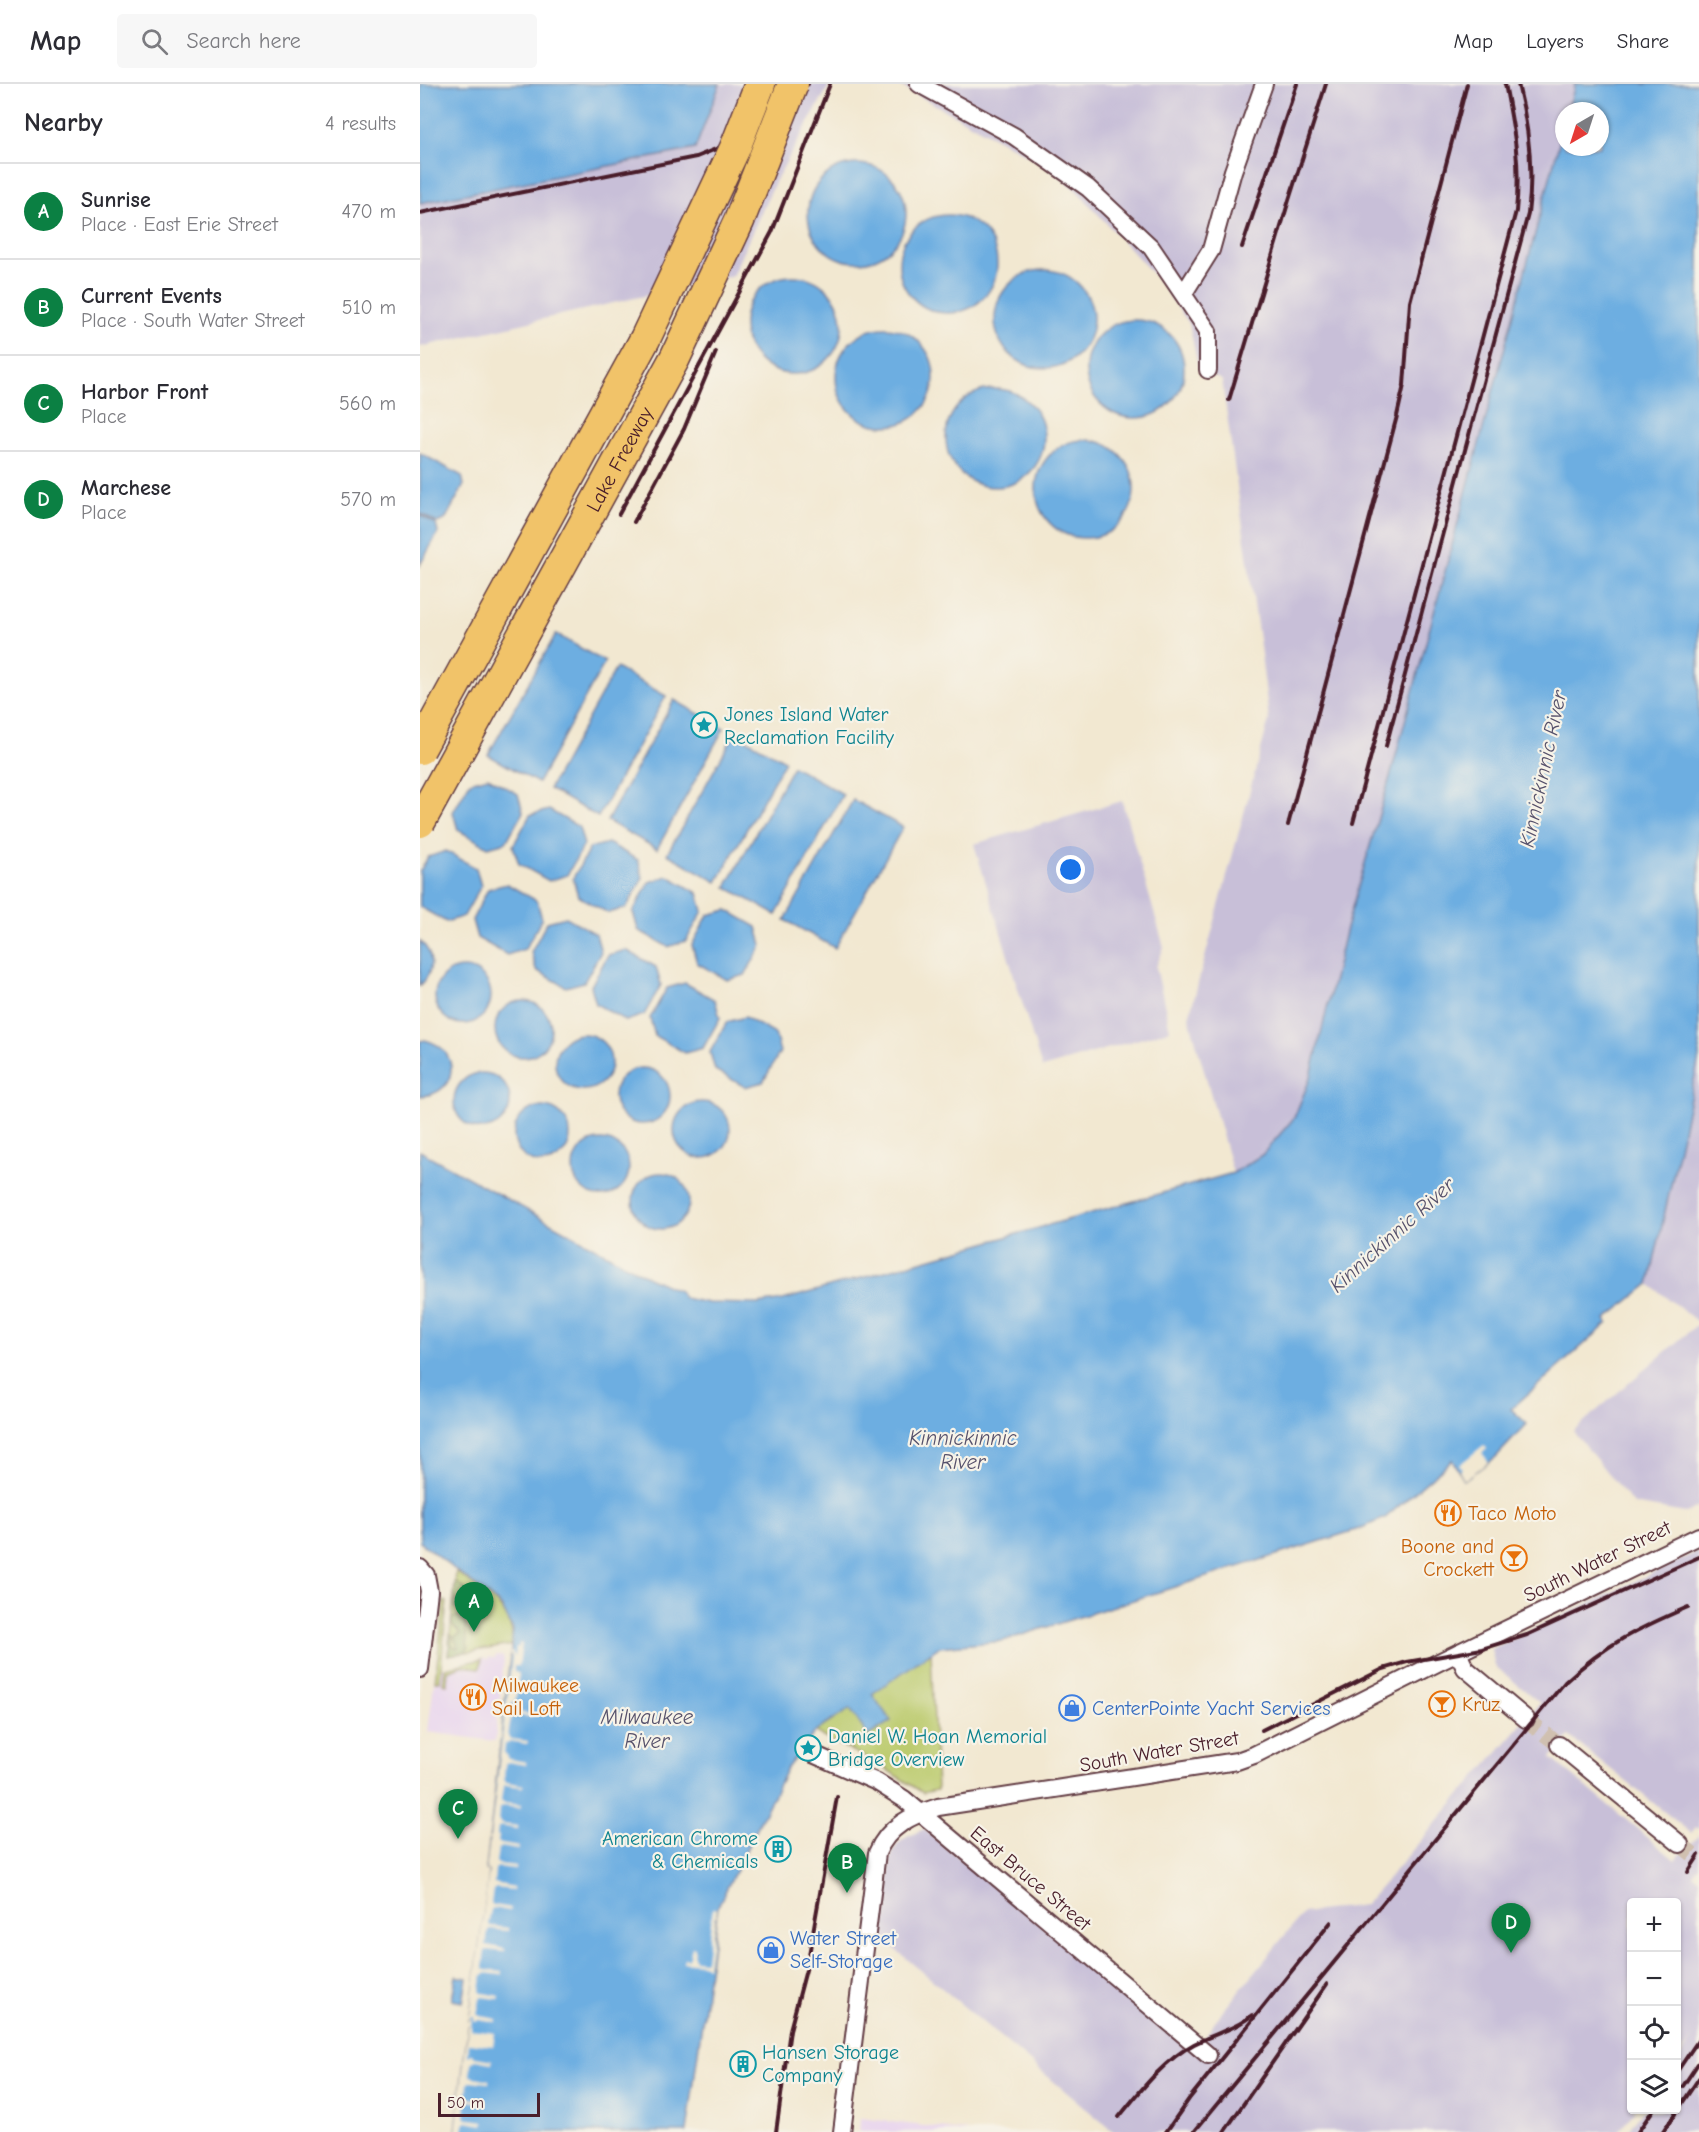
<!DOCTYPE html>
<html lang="en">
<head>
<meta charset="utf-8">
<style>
  :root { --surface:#fff; --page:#f7f7f7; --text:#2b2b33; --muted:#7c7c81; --line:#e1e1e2; --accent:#0b8043 }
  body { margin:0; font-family:"Comic Neue",sans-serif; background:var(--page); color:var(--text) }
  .controls { position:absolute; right:18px; bottom:18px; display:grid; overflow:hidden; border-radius:6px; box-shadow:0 2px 4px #0004 }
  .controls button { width:54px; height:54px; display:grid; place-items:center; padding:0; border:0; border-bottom:2px solid var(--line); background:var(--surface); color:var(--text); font:30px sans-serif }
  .compass { position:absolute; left:1135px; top:18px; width:54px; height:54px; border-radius:50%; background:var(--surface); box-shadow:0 2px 4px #0004; rotate:219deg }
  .scale { position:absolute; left:18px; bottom:15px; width:102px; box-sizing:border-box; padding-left:6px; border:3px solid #4a1f2b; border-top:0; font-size:16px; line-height:21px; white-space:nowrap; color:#4a1f2b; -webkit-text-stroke:4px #f7f3e8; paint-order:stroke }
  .you { position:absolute; left:651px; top:786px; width:21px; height:21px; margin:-15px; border:4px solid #fff; border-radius:50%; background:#1a73e8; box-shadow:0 0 0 9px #1a73e833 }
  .badge { display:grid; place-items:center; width:39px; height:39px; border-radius:50%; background:var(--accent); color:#fff; font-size:20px; font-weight:700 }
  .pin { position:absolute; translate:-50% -50px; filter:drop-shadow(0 2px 3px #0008) }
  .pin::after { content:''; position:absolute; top:32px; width:21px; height:18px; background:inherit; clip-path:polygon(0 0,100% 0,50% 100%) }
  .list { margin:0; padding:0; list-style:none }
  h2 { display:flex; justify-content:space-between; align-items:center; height:78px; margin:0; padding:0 24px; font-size:26px }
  h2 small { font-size:20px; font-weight:400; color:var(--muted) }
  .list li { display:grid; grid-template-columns:39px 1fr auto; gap:18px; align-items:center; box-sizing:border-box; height:96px; padding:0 24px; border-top:2px solid var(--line) }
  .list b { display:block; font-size:22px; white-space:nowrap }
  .list p { margin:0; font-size:20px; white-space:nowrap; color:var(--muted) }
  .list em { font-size:20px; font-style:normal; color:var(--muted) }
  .icon { flex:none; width:33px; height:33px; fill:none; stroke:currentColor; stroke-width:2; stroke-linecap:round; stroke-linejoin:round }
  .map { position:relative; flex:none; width:1279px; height:2048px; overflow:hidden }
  header { display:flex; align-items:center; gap:36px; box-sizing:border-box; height:84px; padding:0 30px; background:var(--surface); border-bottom:2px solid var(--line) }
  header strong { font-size:28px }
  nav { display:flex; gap:33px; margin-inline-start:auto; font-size:21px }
  .search { width:420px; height:54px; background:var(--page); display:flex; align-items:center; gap:15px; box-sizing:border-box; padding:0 21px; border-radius:6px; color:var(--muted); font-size:22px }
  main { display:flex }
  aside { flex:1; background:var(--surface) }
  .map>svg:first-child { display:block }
  .built { fill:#e7d2ef }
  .industrial { fill:#c8bfd8 }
  .green { fill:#bccb6e; stroke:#83754c; stroke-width:1.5 }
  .forest { fill:#95af61; stroke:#706746; stroke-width:1.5 }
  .water { fill:#6daee1; stroke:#5c6686; stroke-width:1.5 }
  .pier { fill:#f2e8d1 }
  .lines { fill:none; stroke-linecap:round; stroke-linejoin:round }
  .minor-tunnel { stroke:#d0c0b0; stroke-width:16; stroke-dasharray:16 8; stroke-linecap:butt }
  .minor-casing { stroke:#633d44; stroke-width:20 }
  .minor { stroke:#fff; stroke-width:16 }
  .rail { stroke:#4a1f2b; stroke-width:4 }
  .motorway-bridge-casing { stroke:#633d44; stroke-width:33; stroke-linecap:butt }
  .motorway-bridge { stroke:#f1c369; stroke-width:30 }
  .labels { text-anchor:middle; stroke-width:4.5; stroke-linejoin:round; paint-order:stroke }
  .street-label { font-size:20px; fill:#4a1f2b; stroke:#f7f3e8 }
  .culture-label { font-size:20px; fill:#0d838f; stroke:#f7f3e8; text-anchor:start }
  .food-label { font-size:20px; fill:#c56008; stroke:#f7f3e8; text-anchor:start }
  .shop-label { font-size:20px; fill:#366cbe; stroke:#f7f3e8; text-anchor:start }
  .water-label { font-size:21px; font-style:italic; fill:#56516b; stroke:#f7f3e8 }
</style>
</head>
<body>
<header>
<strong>Map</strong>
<div class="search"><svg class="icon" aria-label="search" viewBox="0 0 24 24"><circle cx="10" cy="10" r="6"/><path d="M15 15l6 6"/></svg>Search here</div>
<nav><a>Map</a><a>Layers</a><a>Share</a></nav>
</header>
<main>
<aside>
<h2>Nearby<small>4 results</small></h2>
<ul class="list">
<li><span class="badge">A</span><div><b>Sunrise</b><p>Place · East Erie Street</p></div><em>470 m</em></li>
<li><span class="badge">B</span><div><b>Current Events</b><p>Place · South Water Street</p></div><em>510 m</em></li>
<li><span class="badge">C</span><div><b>Harbor Front</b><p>Place</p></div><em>560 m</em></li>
<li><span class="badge">D</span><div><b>Marchese</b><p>Place</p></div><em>570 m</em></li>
</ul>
</aside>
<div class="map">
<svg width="1279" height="2048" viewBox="0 0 1279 2048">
  <rect width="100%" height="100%" fill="#f7f3e8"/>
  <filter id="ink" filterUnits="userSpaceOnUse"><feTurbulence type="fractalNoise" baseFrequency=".0167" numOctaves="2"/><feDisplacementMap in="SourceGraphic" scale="12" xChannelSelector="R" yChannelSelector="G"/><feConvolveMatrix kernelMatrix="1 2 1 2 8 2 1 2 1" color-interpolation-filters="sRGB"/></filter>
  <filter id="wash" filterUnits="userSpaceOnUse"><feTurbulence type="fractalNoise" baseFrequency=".008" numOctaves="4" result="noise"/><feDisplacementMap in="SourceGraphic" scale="24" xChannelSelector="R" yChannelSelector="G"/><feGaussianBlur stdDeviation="1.35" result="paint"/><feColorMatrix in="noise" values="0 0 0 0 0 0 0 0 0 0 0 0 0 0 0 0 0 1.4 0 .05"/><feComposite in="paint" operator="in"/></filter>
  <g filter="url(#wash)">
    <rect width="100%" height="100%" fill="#f2e8d1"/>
    <!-- built -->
    <g class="built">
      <polygon points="76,1571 83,1572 84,1576 75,1657 8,1648 16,1583 25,1584 62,1574 68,1575 69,1573 75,1574"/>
      <polygon points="440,2034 441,2034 550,2048 439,2048"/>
    </g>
    <!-- industrial -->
    <g class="industrial">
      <polygon points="300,0 410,0 355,98 312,192 0,263 0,119 275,65"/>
      <polygon points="477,0 1155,0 1148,27 1144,27 1144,41 972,686 925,848 891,992 874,1034 842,1071 813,1089 769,933 849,636 840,562 802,296 779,286 769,239 734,191 656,106 622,79"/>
      <polygon points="702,717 744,863 736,883 750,946 622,984 554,760"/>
      <polygon points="1279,974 1279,1422 1265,1429 1213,1420 1153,1347 1279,1239 1229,1200"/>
      <polygon points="1279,1467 1279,1745 1276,1743 1271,1749 1149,1652 1131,1674 1255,1776 1279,1751 1279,1782 1273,1790 1279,1795 1279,2045 1277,2048 1207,2048 1223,2026 1256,2026 1257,1977 1273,1952 1257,1973 1256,1818 1212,1818 1212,2026 1216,2026 1198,2048 694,2048 462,1854 471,1774 474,1765 480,1758 487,1753 504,1745 776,1969 795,1937 883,1829 945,1821 1120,1619 1075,1582 1071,1565"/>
    </g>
    <!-- green -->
    <g class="green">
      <path d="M36,1488C62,1508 96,1524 92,1561L28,1571Z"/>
      <polygon points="24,1517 27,1518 20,1597 15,1597"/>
      <polygon points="511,1568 517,1706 503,1709 455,1678 403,1653 396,1647"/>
      <polygon points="62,1575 60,1584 41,1582 28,1587 27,1600 23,1599 25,1584"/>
    </g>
    <!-- forest -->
    <path class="forest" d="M36,1498L56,1514L57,1522L55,1529L58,1535L55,1537L46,1536C46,1539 47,1562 48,1564L45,1568L28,1571L30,1551H32V1561L37,1564L38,1563L34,1553L41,1550L32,1541V1534L45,1531C40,1525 33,1528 34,1517L38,1518L34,1512Z"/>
    <!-- water -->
    <g class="water">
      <polygon points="0,0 300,0 275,65 0,119"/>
      <polygon points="1155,0 1279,0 1279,974 1229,1200 1186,1235 1188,1239 1091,1325 1107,1340 1076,1373 1044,1396 1032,1376 965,1434 939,1445 583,1557 519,1563 452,1610 471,1637 448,1652 430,1625 396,1647 367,1684 298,1822 267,2048 36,2048 44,1975 68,1799 69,1787 66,1786 93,1546 81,1522 0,1458 0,1067 230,1194 259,1207 264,1214 288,1219 338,1220 363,1216 813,1089 842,1071 874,1034 891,992 925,848 972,686 1144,41 1144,63 1180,63 1180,27 1148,27"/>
      <circle cx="437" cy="129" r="49"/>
      <circle cx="528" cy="180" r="49"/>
      <circle cx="624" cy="235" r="49"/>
      <circle cx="373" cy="241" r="49"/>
      <circle cx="715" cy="285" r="49"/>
      <circle cx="465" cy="293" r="49"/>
      <circle cx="575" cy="354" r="49"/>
      <circle cx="665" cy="405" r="49"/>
      <polygon points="0,369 42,392 44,401 25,436 17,439 0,429"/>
      <polygon points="0,431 16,440 18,449 0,481"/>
      <polygon points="136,550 185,578 118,699 68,671"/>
      <polygon points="196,584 246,612 178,733 129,705"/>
      <polygon points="254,616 304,644 237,765 187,737"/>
      <polygon points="315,649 365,677 297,798 247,770"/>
      <polygon points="373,682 423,710 356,831 306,803"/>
      <polygon points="68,693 98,710 103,728 86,758 68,763 38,746 33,728 50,698"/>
      <polygon points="433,716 483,743 415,864 365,836"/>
      <polygon points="129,726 159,743 164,761 147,791 129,797 99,780 93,762 110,731"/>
      <polygon points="188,759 218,776 223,794 206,824 188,829 158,812 153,794 170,764"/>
      <polygon points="26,767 56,784 61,802 44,832 26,838 0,823 0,787 8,773"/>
      <polygon points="248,792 278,809 283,827 266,857 248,863 218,846 213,828 229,798"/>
      <polygon points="87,800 117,817 122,835 105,865 87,871 57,854 52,836 68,805"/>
      <polygon points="307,826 337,843 342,861 325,891 307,896 277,879 272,861 288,831"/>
      <polygon points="146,833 176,850 181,868 164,898 146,903 116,886 111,868 127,838"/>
      <path d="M0,857C15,870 14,888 0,902Z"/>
      <polygon points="206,866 236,883 241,901 224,931 206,937 176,920 171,902 188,871"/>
      <circle cx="43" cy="912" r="28"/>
      <polygon points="265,899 295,916 300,934 283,964 265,969 235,952 230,934 247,904"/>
      <circle cx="103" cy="945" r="28"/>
      <polygon points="325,933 355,950 360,968 343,998 325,1003 295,986 290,968 307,938"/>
      <circle cx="163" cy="978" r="28"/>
      <path d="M5,956C42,965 39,1011 0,1012V957Z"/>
      <circle cx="222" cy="1012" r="28"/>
      <circle cx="62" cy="1017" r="28"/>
      <circle cx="282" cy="1046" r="28"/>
      <circle cx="122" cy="1051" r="28"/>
      <circle cx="181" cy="1084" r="28"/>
      <circle cx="241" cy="1117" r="28"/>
      <polygon points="36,1892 47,1894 43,1918 32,1916"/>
    </g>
    <!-- pier -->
    <g class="pier">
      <polygon points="1064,1361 1067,1365 1062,1369 1069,1378 1044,1396 1039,1387 1042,1384 1039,1381"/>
      <polygon points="99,1559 102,1560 99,1582 94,1582 94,1587 99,1590 95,1618 92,1618 91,1625 94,1628 111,1630 111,1633 93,1631 91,1634 88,1652 91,1655 108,1657 107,1660 90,1657 85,1660 84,1669 86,1670 89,1675 106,1678 106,1681 88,1678 85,1680 84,1695 86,1698 103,1701 103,1703 85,1701 83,1703 81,1716 83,1719 101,1721 100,1724 83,1722 80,1724 79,1737 81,1740 98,1742 98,1745 81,1742 78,1744 77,1751 79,1752 78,1758 81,1760 98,1763 98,1766 81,1763 78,1765 76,1778 78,1780 96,1782 96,1785 78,1783 75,1785 74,1799 93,1803 93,1806 76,1804 73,1806 71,1819 73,1821 91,1824 90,1827 73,1824 71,1826 68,1840 70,1842 88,1844 88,1847 70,1845 68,1847 66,1861 85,1865 85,1868 68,1866 65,1867 63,1884 65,1886 83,1888 82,1891 65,1889 62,1892 60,1907 62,1909 80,1912 79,1915 62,1913 60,1915 57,1930 60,1932 77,1935 76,1938 59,1936 56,1938 54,1937 54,1932 52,1932 51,1946 75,1949 73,1962 49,1959 48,1970 48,1972 52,1970 55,1973 72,1976 72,1979 55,1976 51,1979 50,1992 69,1996 69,1999 51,1997 48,1999 47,2012 49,2014 67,2017 66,2020 49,2017 46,2020 45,2033 47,2035 64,2037 64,2041 46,2038 44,2041 43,2048 36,2048 44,1975 69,1787 66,1786 92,1573 89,1567 92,1567 95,1573 96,1563 99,1563"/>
      <polygon points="293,1824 297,1825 288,1883 283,1880 263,1878 264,1874 268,1875 270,1872 272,1863 275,1864 274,1873 275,1876 284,1877 286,1876"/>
    </g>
  </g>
  <g filter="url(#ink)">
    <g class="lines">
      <!-- minor-tunnel -->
      <g class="minor-tunnel">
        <polyline points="1106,1635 1139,1661"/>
        <polyline points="1260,1760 1279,1775"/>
      </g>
      <!-- minor casing -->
      <g class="minor-casing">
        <g id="minor">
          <polyline points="499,0 594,52 668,104 731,163 788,247 788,286"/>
          <polyline points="764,209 791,166 813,87 844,0"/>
          <polyline points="0,1484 6,1491 9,1507 0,1585"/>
          <polyline points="1038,1569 1045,1584 1106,1635"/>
          <polyline points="1139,1661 1260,1760"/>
          <polyline points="393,1670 457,1698 484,1715 788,1971"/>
          <path d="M422,2048L457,1769C468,1742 492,1731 518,1723L817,1677L834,1671L1019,1578L1279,1452"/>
        </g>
      </g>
      <!-- minor -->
      <use href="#minor" class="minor"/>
      <!-- rail -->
      <g class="rail">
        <path d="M0,129L276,73C319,58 356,32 388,0"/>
        <polyline points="822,163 877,0"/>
        <polyline points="809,316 869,116 906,0"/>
        <polyline points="199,430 352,148 410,0"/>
        <polyline points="214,438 264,345 296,268"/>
        <path d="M966,662L1108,130C1114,85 1109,43 1098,0"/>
        <path d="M933,739L1096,127C1101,80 1094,46 1085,0"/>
        <polyline points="868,741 977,332 984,301 990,218 1047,0"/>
        <polyline points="842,1646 963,1585 987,1578 1062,1565 1107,1551 1279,1473"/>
        <polyline points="1268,1788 1279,1771"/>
        <polyline points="1256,1989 1279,1955"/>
        <polyline points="1263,2002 1279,1978"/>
        <path d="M699,2033C721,2006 743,1977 774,1960C793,1950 816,1945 832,1931"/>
        <polyline points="356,2048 370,1946 387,1882 417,1713"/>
        <polyline points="746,2048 769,2015 911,1838"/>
        <path d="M774,2048L1145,1598C1186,1560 1217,1545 1268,1523"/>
        <polyline points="804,2048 907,1900"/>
        <polyline points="1218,2048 1233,2026"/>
        <polyline points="1243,2048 1279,1994"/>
      </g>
      <!-- motorway-bridge casing -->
      <g class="motorway-bridge-casing">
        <g id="motorway-bridge">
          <polyline points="0,665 225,255 315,64 340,0"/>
          <path id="s1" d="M0,738L255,274L319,137L373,0"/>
        </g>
      </g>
      <!-- motorway-bridge -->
      <use href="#motorway-bridge" class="motorway-bridge"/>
    </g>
  </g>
  <!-- icons -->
  <defs>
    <g id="sight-ring" transform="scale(1.35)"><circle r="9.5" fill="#f7f3e8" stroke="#0f9aa8" stroke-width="1.5"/><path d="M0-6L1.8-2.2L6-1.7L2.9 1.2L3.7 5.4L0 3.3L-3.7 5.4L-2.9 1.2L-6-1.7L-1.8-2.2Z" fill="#0f9aa8"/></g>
    <g id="restaurant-ring" transform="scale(1.35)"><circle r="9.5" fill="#f7f3e8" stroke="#e8710a" stroke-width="1.5"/><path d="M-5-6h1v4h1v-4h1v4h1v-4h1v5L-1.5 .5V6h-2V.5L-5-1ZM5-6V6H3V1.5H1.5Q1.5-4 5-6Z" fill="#e8710a"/></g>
    <g id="bar-ring" transform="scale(1.35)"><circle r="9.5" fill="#f7f3e8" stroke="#e8710a" stroke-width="1.5"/><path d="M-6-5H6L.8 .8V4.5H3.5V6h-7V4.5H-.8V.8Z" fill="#e8710a"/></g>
    <g id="shop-ring" transform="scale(1.35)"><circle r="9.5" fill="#f7f3e8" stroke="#3f7fe0" stroke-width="1.5"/><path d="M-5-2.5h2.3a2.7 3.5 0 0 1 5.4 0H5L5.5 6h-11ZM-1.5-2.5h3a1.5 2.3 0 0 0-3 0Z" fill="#3f7fe0"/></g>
    <g id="building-ring" transform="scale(1.35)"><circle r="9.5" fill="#f7f3e8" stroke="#0f9aa8" stroke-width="1.5"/><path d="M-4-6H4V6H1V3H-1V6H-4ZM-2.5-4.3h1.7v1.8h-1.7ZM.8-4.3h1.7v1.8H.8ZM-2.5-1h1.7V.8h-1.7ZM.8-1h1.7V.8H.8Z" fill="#0f9aa8"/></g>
  </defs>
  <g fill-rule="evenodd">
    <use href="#sight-ring" x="284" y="641"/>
    <use href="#restaurant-ring" x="1028" y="1429"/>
    <use href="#bar-ring" x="1094" y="1474"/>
    <use href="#restaurant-ring" x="53" y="1613"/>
    <use href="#bar-ring" x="1022" y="1620"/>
    <use href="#shop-ring" x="652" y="1624"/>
    <use href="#sight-ring" x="388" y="1664"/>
    <use href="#building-ring" x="358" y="1765"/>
    <use href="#shop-ring" x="351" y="1866"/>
    <use href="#building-ring" x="323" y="1980"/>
  </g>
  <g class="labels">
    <!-- street labels -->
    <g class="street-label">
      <text dy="7" stroke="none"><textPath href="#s1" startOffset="414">Lake Freeway</textPath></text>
      <text transform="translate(1177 1477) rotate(-26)" y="7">South Water Street</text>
      <text transform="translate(739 1667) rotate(-10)" y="7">South Water Street</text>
      <text transform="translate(611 1794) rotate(40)" y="7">East Bruce Street</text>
    </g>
    <!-- culture labels -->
    <g class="culture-label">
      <text x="304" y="637">Jones Island Water<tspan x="304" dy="23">Reclamation Facility</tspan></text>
      <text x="408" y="1659">Daniel W. Hoan Memorial<tspan x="408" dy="23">Bridge Overview</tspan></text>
      <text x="338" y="1761" text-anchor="end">American Chrome<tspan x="338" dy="23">&amp; Chemicals</tspan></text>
      <text x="342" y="1975">Hansen Storage<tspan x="342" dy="23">Company</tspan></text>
    </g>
    <!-- food labels -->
    <g class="food-label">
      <text x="1048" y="1436">Taco Moto</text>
      <text x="1074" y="1469" text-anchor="end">Boone and<tspan x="1074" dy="23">Crockett</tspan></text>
      <text x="72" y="1608">Milwaukee<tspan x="72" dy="23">Sail Loft</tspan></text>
      <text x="1042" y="1627">Kruz</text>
    </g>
    <!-- shop labels -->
    <g class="shop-label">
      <text x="672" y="1631">CenterPointe Yacht Services</text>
      <text x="370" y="1861">Water Street<tspan x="370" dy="23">Self-Storage</tspan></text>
    </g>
    <!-- water labels -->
    <g class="water-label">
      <text transform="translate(1123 685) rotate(-78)" y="7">Kinnickinnic River</text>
      <text transform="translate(972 1151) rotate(-42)" y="7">Kinnickinnic River</text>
      <text x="543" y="1361">Kinnickinnic<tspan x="543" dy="24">River</tspan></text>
      <text x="227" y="1640">Milwaukee<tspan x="227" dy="24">River</tspan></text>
    </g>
  </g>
</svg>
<div class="controls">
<button>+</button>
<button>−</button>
<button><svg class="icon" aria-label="locate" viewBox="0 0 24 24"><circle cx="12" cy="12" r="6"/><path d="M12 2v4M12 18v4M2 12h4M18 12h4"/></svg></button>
<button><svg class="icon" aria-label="layers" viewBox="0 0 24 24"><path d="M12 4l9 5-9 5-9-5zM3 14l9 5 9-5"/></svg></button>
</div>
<svg class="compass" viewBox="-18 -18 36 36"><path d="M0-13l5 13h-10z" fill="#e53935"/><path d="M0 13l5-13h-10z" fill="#7c7c81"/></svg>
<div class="scale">50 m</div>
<div class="you"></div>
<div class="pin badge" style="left:54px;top:1548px">A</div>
<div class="pin badge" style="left:427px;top:1809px">B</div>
<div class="pin badge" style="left:38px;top:1755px">C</div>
<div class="pin badge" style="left:1091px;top:1869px">D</div>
</div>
</main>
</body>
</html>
